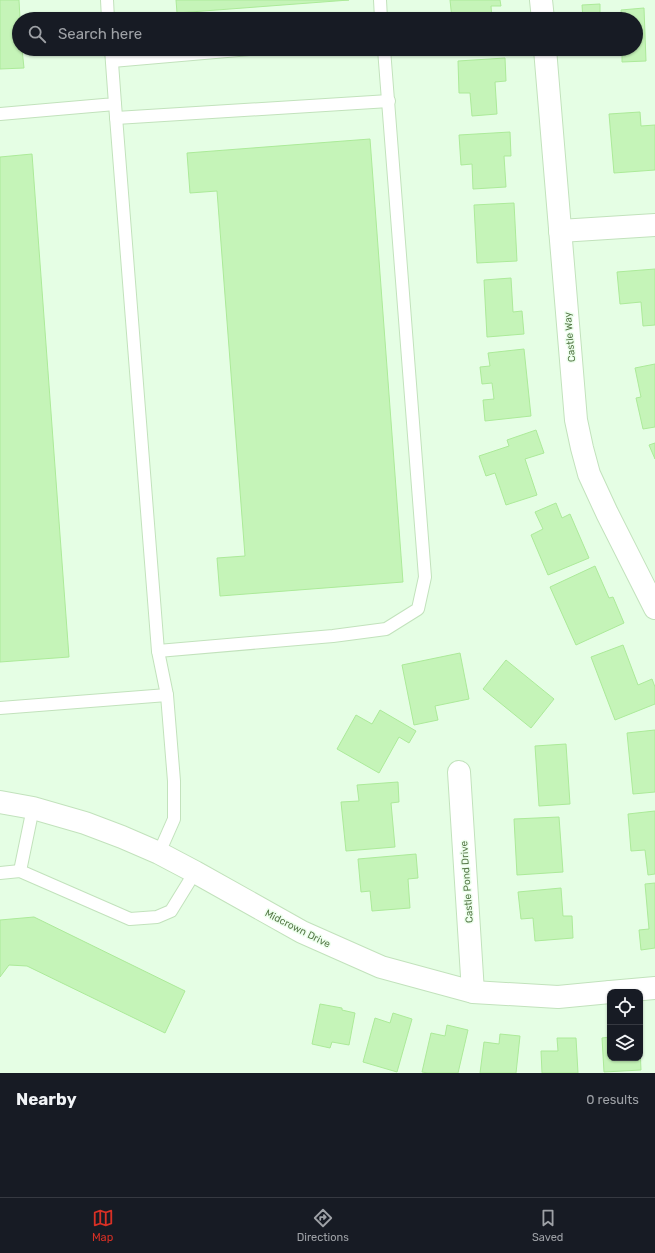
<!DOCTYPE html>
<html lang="en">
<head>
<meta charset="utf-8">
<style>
  :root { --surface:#171b24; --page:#242831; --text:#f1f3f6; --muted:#9ea1a6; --line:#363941; --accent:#d93025 }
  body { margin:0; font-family:Rubik,sans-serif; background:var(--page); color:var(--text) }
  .controls { position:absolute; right:12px; bottom:12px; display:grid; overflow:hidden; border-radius:8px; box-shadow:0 1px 3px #0004 }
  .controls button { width:36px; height:36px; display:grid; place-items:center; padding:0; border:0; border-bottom:1px solid var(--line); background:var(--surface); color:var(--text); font:20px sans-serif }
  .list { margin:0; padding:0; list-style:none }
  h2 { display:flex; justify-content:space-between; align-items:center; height:52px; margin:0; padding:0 16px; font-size:17px }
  h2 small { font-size:13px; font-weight:400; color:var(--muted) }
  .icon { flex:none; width:22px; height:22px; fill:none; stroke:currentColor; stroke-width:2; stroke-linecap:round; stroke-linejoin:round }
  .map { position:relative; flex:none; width:655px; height:1073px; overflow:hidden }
  .search { position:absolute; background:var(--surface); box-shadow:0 1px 3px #0004; left:12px; right:12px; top:12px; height:44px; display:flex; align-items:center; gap:10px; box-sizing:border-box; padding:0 14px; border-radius:22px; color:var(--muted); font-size:15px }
  .sheet { height:124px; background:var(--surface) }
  nav { display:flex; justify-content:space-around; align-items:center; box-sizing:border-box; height:56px; border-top:1px solid var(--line); background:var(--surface); font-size:11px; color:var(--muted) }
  nav a { display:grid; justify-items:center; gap:2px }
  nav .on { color:var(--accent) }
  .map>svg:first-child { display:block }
  .building { fill:#c5f4b8; stroke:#acea99 }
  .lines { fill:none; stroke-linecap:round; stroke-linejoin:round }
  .service-casing { stroke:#c2e2bc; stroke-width:14 }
  .minor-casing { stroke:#c2e2bc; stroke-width:24 }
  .tertiary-casing { stroke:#c2e2bc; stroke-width:24 }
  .service { stroke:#fff; stroke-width:12 }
  .minor { stroke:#fff; stroke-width:22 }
  .tertiary { stroke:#fff; stroke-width:22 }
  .labels { text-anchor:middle; stroke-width:3; stroke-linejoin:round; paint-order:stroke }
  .street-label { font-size:10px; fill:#557947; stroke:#edffed }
</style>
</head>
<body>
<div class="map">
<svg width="655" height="1073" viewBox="0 0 655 1073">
  <rect width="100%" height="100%" fill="#e5fee4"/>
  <!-- building -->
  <g class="building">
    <polygon points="0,0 19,0 20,19 19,19 19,49 22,49 24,68 0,69"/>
    <polygon points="176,0 349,0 177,13"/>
    <polygon points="450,0 500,0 501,6 491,6 492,19 501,18 502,19 452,19"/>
    <polygon points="600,4 600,19 583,19 582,5"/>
    <polygon points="644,8 646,61 622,62 622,52 585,54 584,49 636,49 636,19 622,19 621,10"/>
    <polygon points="505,58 506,81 495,82 497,114 472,116 470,93 459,93 458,61"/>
    <polygon points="640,112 641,126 655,125 655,170 614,173 609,114"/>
    <polygon points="510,132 511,156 504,156 506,187 473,189 472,164 461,165 459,135"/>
    <polygon points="370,139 403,582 220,596 217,558 245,556 217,191 190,193 187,153"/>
    <polygon points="32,154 69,657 0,662 0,157"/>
    <polygon points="514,203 517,261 477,263 474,205"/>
    <polygon points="655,269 655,325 643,326 641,302 620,304 617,272"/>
    <polygon points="511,278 513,312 522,311 524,334 487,337 484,280"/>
    <polygon points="524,349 531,416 485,421 483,400 494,399 492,383 482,384 480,367 490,366 488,353"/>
    <polygon points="655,364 655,427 643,429 636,398 641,397 635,368"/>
    <polygon points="536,430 544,453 525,459 537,495 506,505 495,473 486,476 479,456 509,446 507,440"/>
    <polygon points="655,443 655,459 649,445"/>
    <polygon points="556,503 562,518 570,514 589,558 548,575 531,535 543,529 535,512"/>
    <polygon points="595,566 609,598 613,597 624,623 576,645 550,587"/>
    <polygon points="623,645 638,685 652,679 655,687 655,704 615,720 591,657"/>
    <polygon points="460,653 469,699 435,706 438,720 414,725 402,665"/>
    <polygon points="506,660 554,699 531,728 483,689"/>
    <polygon points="380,710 416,731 409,743 399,737 379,773 337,749 356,715 372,724"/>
    <polygon points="655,730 655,792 633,794 627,733"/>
    <polygon points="566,744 570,804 539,806 535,746"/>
    <polygon points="398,782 399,802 391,803 395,847 346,851 341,802 359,801 357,785"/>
    <polygon points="655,811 655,874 648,875 645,850 631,851 628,814"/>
    <polygon points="559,817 563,872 517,875 514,819"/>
    <polygon points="416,854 418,878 408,879 410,908 372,911 370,891 361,892 358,859"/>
    <polygon points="655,883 655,948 641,950 639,930 649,929 645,884"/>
    <polygon points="561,888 563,916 572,916 573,938 535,941 533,918 521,919 518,892"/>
    <polygon points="34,917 185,991 165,1033 27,966 9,965 0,977 0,920"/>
    <polygon points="320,1004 342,1008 342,1010 355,1013 349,1045 332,1042 330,1048 312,1044"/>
    <polygon points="393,1013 412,1019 397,1072 363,1062 375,1018 390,1023"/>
    <polygon points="447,1025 468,1030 458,1073 428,1073 422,1072 431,1033 445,1036"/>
    <polygon points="500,1034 520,1036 516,1073 480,1073 484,1042 499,1044"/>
    <polygon points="610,1037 610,1058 640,1058 640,1048 641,1070 604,1072 602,1038"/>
    <polygon points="557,1038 576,1038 578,1073 542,1073 541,1051 558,1051"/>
  </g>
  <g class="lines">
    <!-- service casing -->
    <g class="service-casing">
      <g id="service">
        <polyline points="107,0 108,19"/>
        <polyline points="380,0 381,19"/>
        <polyline points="112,61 250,49"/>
        <polyline points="115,104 158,651 167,695 174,781 174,819 159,853"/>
        <polyline points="0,114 115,104 111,49"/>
        <polyline points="116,118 389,101"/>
        <polyline points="158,651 333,636 386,629 418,609 425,577 384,49"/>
        <polyline points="0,708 167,695"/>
        <polyline points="20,871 33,808"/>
        <polyline points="0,873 20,871 130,919 157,917 171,911 195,872"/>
      </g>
    </g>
    <!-- minor casing -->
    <g class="minor-casing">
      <g id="minor">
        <polyline points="541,0 543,19"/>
        <polyline points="545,49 576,420 582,448 589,474 607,513 655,608"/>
        <polyline points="560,231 655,225"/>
        <polyline points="459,772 473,992"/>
      </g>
    </g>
    <!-- tertiary casing -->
    <g class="tertiary-casing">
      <g id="tertiary">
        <polyline points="0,802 33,808 85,823 122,837 159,853 195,872 302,932 381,967 473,992 558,997 610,992"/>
        <polyline points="610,992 655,988"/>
      </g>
    </g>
    <!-- service -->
    <use href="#service" class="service"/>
    <!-- minor -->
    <use href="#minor" class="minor"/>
    <!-- tertiary -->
    <use href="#tertiary" class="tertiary"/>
  </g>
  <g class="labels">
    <!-- street labels -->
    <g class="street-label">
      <text transform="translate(569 337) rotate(-95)" y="4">Castle Way</text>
      <text transform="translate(466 882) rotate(-94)" y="4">Castle Pond Drive</text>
      <text transform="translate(298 928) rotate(27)" y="4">Midcrown Drive</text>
    </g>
  </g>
</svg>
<div class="controls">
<button><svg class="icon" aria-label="locate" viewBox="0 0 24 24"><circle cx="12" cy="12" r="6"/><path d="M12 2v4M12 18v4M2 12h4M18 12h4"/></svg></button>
<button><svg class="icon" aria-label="layers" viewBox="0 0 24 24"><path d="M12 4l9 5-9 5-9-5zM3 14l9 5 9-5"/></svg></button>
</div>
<div class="search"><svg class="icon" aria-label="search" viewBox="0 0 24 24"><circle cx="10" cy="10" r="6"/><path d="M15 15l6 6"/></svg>Search here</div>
</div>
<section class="sheet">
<h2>Nearby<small>0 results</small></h2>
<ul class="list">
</ul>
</section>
<nav>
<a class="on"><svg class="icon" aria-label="map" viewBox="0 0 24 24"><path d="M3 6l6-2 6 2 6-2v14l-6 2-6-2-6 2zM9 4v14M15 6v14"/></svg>Map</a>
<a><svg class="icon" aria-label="directions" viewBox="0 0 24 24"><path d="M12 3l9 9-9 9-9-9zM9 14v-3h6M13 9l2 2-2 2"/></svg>Directions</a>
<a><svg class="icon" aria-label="saved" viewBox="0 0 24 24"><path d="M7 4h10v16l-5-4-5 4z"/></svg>Saved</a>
</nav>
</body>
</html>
